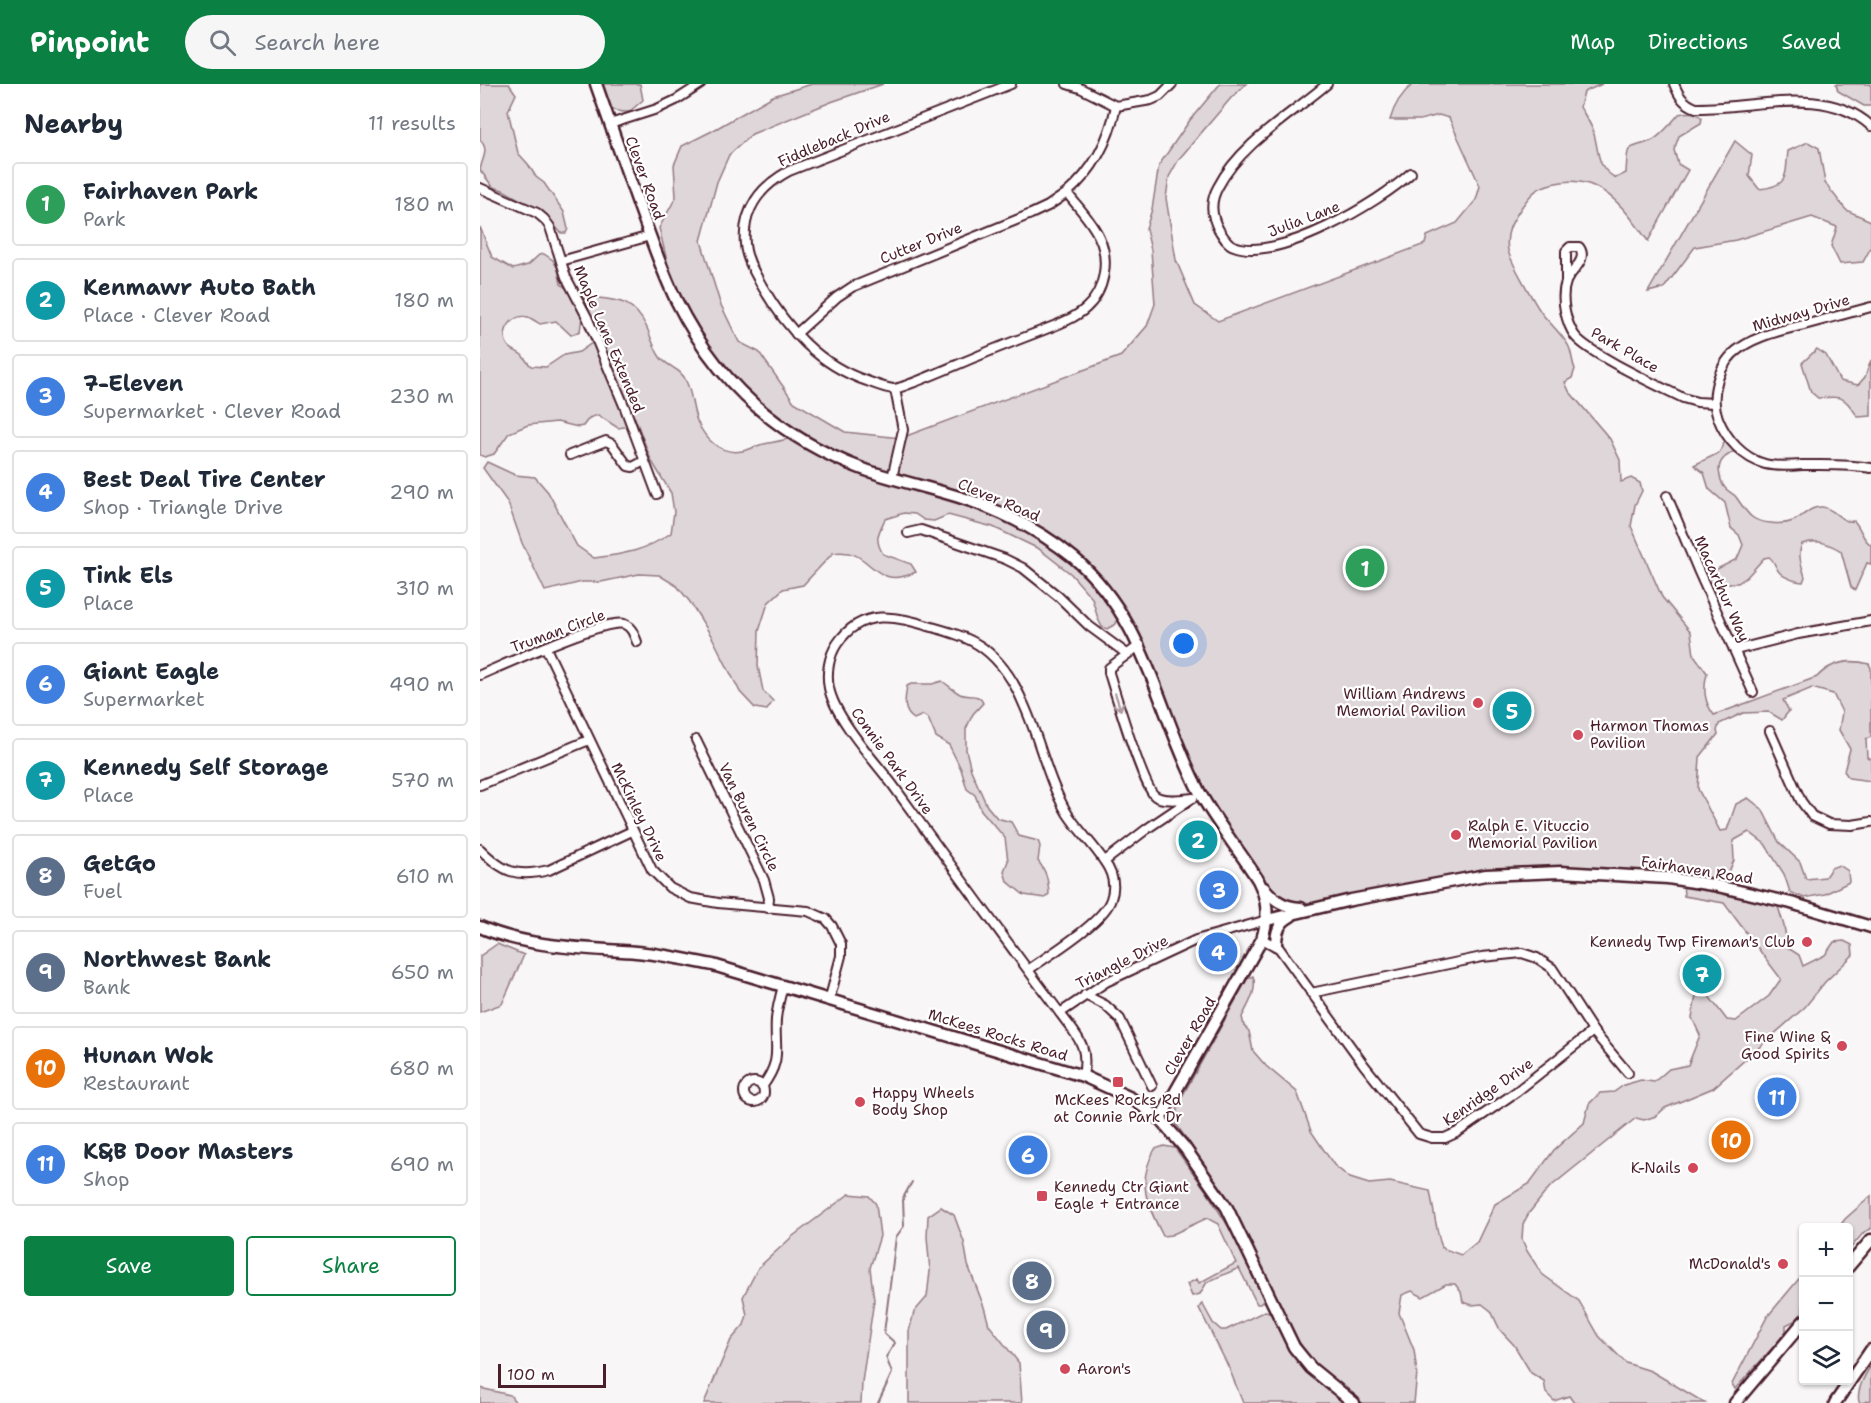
<!DOCTYPE html>
<html lang="en">
<head>
<meta charset="utf-8">
<style>
  :root { --surface:#fff; --page:#f6f6f7; --text:#1f2937; --muted:#747a83; --line:#e0e1e3; --accent:#0b8043 }
  body { margin:0; font-family:"Shantell Sans",sans-serif; background:var(--page); color:var(--text) }
  .controls { position:absolute; right:18px; bottom:18px; display:grid; overflow:hidden; border-radius:6px; box-shadow:0 2px 4px #0004 }
  .controls button { width:54px; height:54px; display:grid; place-items:center; padding:0; border:0; border-bottom:2px solid var(--line); background:var(--surface); color:var(--text); font:30px sans-serif }
  .scale { position:absolute; left:18px; bottom:15px; width:108px; box-sizing:border-box; padding-left:6px; border:3px solid #4a1f2b; border-top:0; font-size:16px; line-height:21px; white-space:nowrap; color:#4a1f2b; -webkit-text-stroke:4px #fff; paint-order:stroke }
  .you { position:absolute; left:704px; top:560px; width:21px; height:21px; margin:-15px; border:4px solid #fff; border-radius:50%; background:#1a73e8; box-shadow:0 0 0 9px #1a73e833 }
  .badge { display:grid; place-items:center; width:39px; height:39px; border-radius:50%; background:var(--accent); color:#fff; font-size:20px; font-weight:700 }
  .pin { position:absolute; translate:-50% -50%; border:3px solid #fff; box-shadow:0 2px 6px #0006 }
  .list { margin:0; padding:0; list-style:none }
  h2 { display:flex; justify-content:space-between; align-items:center; height:78px; margin:0; padding:0 24px; font-size:26px }
  h2 small { font-size:20px; font-weight:400; color:var(--muted) }
  .list li { display:grid; grid-template-columns:39px 1fr auto; gap:18px; align-items:center; box-sizing:border-box; height:84px; margin:0 12px 12px; padding:0 12px; border:2px solid var(--line); border-radius:6px }
  .list b { display:block; font-size:22px; white-space:nowrap }
  .list p { margin:0; font-size:20px; white-space:nowrap; color:var(--muted) }
  .list em { font-size:20px; font-style:normal; color:var(--muted) }
  .actions { display:flex; gap:12px; padding:18px 24px }
  .actions a { flex:1; padding:14px 0; border:2px solid var(--accent); border-radius:6px; text-align:center; font-size:21px; color:var(--accent) }
  .actions .main { background:var(--accent); color:#fff }
  .icon { flex:none; width:33px; height:33px; fill:none; stroke:currentColor; stroke-width:2; stroke-linecap:round; stroke-linejoin:round }
  .map { position:relative; flex:none; width:1391px; height:1319px; overflow:hidden }
  header { display:flex; align-items:center; gap:36px; box-sizing:border-box; height:84px; padding:0 30px; background:var(--accent); color:#fff }
  header strong { font-size:28px }
  nav { display:flex; gap:33px; margin-inline-start:auto; font-size:21px }
  .search { width:420px; height:54px; background:var(--page); display:flex; align-items:center; gap:15px; box-sizing:border-box; padding:0 21px; border-radius:33px; color:var(--muted); font-size:22px }
  main { display:flex }
  aside { flex:1; background:var(--surface) }
  .map>svg:first-child { display:block }
  .green { fill:#ded6d9; stroke:#947a82; stroke-width:1.5 }
  .lines { fill:none; stroke-linecap:round; stroke-linejoin:round }
  .stream { stroke:#8f747b; stroke-width:2 }
  .street-casing { stroke:#4a1f2b; stroke-width:12 }
  .secondary-casing { stroke:#4a1f2b; stroke-width:15 }
  .street { stroke:#fff; stroke-width:8 }
  .secondary { stroke:#fff; stroke-width:10 }
  .oneway { stroke:#ae9aa0 }
  .poi-dot { fill:#d1495b; stroke:#fff; stroke-width:2 }
  .labels { text-anchor:middle; stroke-width:4.5; stroke-linejoin:round; paint-order:stroke }
  .street-label { font-size:15px; fill:#4a1f2b; stroke:#fff }
  .poi-label { font-size:15px; fill:#4a1f2b; stroke:#fff; text-anchor:end }
</style>
</head>
<body>
<header>
<strong>Pinpoint</strong>
<div class="search"><svg class="icon" aria-label="search" viewBox="0 0 24 24"><circle cx="10" cy="10" r="6"/><path d="M15 15l6 6"/></svg>Search here</div>
<nav><a>Map</a><a>Directions</a><a>Saved</a></nav>
</header>
<main>
<aside>
<h2>Nearby<small>11 results</small></h2>
<ul class="list">
<li><span class="badge" style="background:#2e9e5b">1</span><div><b>Fairhaven Park</b><p>Park</p></div><em>180 m</em></li>
<li><span class="badge" style="background:#0f9aa8">2</span><div><b>Kenmawr Auto Bath</b><p>Place · Clever Road</p></div><em>180 m</em></li>
<li><span class="badge" style="background:#3f7fe0">3</span><div><b>7-Eleven</b><p>Supermarket · Clever Road</p></div><em>230 m</em></li>
<li><span class="badge" style="background:#3f7fe0">4</span><div><b>Best Deal Tire Center</b><p>Shop · Triangle Drive</p></div><em>290 m</em></li>
<li><span class="badge" style="background:#0f9aa8">5</span><div><b>Tink Els</b><p>Place</p></div><em>310 m</em></li>
<li><span class="badge" style="background:#3f7fe0">6</span><div><b>Giant Eagle</b><p>Supermarket</p></div><em>490 m</em></li>
<li><span class="badge" style="background:#0f9aa8">7</span><div><b>Kennedy Self Storage</b><p>Place</p></div><em>570 m</em></li>
<li><span class="badge" style="background:#5c6f8a">8</span><div><b>GetGo</b><p>Fuel</p></div><em>610 m</em></li>
<li><span class="badge" style="background:#5c6f8a">9</span><div><b>Northwest Bank</b><p>Bank</p></div><em>650 m</em></li>
<li><span class="badge" style="background:#e8710a">10</span><div><b>Hunan Wok</b><p>Restaurant</p></div><em>680 m</em></li>
<li><span class="badge" style="background:#3f7fe0">11</span><div><b>K&amp;B Door Masters</b><p>Shop</p></div><em>690 m</em></li>
</ul>
<div class="actions"><a class="main">Save</a><a>Share</a></div>
</aside>
<div class="map">
<svg width="1391" height="1319" viewBox="0 0 1391 1319">
  <rect width="100%" height="100%" fill="#f8f6f7"/>
  <filter id="ink" filterUnits="userSpaceOnUse"><feTurbulence type="fractalNoise" baseFrequency=".0167" numOctaves="2"/><feDisplacementMap in="SourceGraphic" scale="12" xChannelSelector="R" yChannelSelector="G"/><feConvolveMatrix kernelMatrix="1 2 1 2 8 2 1 2 1" color-interpolation-filters="sRGB"/></filter>
  <g filter="url(#ink)">
    <!-- green -->
    <g class="green">
      <path d="M0,0H29L36,10L28,27L38,69L48,80L56,93L64,99L84,128L88,145L86,149H81L64,129L23,106L13,103L0,86C2,74 10,66 0,56Z"/>
      <path d="M117,0H160L163,16L149,28C126,28 124,20 117,0Z"/>
      <path d="M332,0H403L351,18L272,50L249,71L237,98L221,157L240,219L259,258L279,268L314,318L365,348L421,354L641,272L667,242L675,220L671,166L666,145L672,125L679,81L710,36L740,0H766L751,14L699,75L689,93L686,114L696,176L715,221L738,237L945,160L947,152L977,139L996,116L1000,102L969,34L959,31L940,36H910C914,21 921,10 933,0H1122L1104,8L1100,23C1104,30 1109,37 1112,44C1120,64 1114,83 1136,94L1146,89C1148,58 1145,67 1171,57C1180,53 1193,37 1199,30C1207,28 1215,27 1222,34L1221,39L1199,52L1194,66L1198,80L1208,86L1168,157C1146,127 1123,92 1082,98C1060,101 1053,106 1041,124C1032,138 1025,148 1028,166C1029,175 1057,223 1063,231C1070,239 1085,254 1089,263C1092,270 1092,278 1095,285L1092,294L1085,298L1089,307L1130,355L1140,376L1141,398L1151,394L1160,399L1162,407L1155,421L1151,442L1182,513L1211,548L1214,571L1227,589C1223,605 1224,618 1234,631L1337,593C1351,578 1370,575 1389,580L1391,584V653L1386,655L1387,673L1391,675V697L1369,694L1364,687L1370,665L1359,646L1362,628L1353,610L1332,604L1303,616L1309,627L1302,636L1289,628L1263,629L1239,640L1237,647L1238,650L1220,673L1218,705L1240,747L1247,746L1256,720L1268,714L1282,725L1299,758L1320,778L1326,795L1345,793L1351,784L1359,781L1368,787L1369,798L1345,810L1324,814L1310,808L1304,790L1285,760L1269,748L1253,757L1254,776L1249,788L1257,807L1233,801L1043,789L830,825L800,820L721,710L660,561L615,495L554,446L469,410L332,361L244,289L196,214L179,144L196,113L194,81L202,62L232,47L293,12Z"/>
      <polygon points="1356,0 1391,0 1391,22 1384,22 1358,7"/>
      <path d="M1255,57L1272,71L1269,92L1279,105C1309,102 1305,93 1308,67L1328,58L1339,64L1345,99L1366,126L1391,137V163L1383,178L1360,180L1351,162L1357,143L1332,133L1256,156L1215,163L1184,204L1168,208Z"/>
      <path d="M0,143L12,173L33,185L48,181L59,171L64,170L73,176L78,185L81,200L88,206L102,233L100,247L91,251L76,237L60,240C57,238 52,235 48,233C33,229 20,247 27,260C30,266 37,267 42,271C45,275 48,279 51,282L66,283L84,271L99,268L115,257L151,342L138,344L118,331L109,334L103,342L98,343L77,338L48,341L29,349L14,370L5,373L0,371Z"/>
      <path d="M106,213C136,216 153,214 167,244C171,253 174,265 180,273C187,283 201,284 206,297C212,309 212,324 217,337C225,355 240,371 262,367C270,366 277,361 284,360C293,358 302,357 311,354L494,420L553,448L593,475L632,519L637,536L636,540L627,545L622,543L618,535L612,514L591,490L559,465L513,443L468,431L454,437L444,436L435,430L424,429L405,435C398,450 394,455 403,470L431,480L436,488C390,509 394,462 353,469L323,501L303,505L288,519L279,547L278,582L283,607L293,617L287,626L275,624L260,608L232,553L210,518L197,502L179,491L159,490L121,498H102L65,507L42,459L28,419L3,384L7,378L35,391L55,393L68,408L97,462L114,474C145,470 165,467 191,449L194,428L191,409L171,376L155,334L146,323L102,218Z"/>
      <path d="M1337,265L1346,271L1360,297L1378,301L1385,293L1391,276V332L1378,333C1363,312 1364,312 1338,314L1331,308L1322,279Z"/>
      <path d="M1245,357L1253,360L1258,366C1246,371 1236,377 1240,392C1241,397 1243,402 1246,405C1249,408 1254,410 1256,413C1267,428 1270,438 1291,439C1299,440 1306,440 1313,437C1323,433 1330,422 1342,423C1355,424 1361,440 1374,437C1382,445 1381,454 1391,461V480L1387,479L1375,506L1371,503L1361,467C1348,459 1338,455 1322,460C1317,471 1322,482 1325,493L1323,498C1317,498 1305,494 1300,489C1295,484 1295,477 1289,473L1284,474L1267,493L1258,499H1229L1227,494L1229,489L1257,475L1263,461L1259,451L1251,444L1245,419L1229,405L1224,389L1214,381L1239,369Z"/>
      <path d="M462,597C468,601 474,607 480,610C489,614 498,608 503,619L493,630L486,645V666L491,686L507,722L517,734L531,738L539,752L558,757L560,762L558,777C567,788 568,796 569,810L565,814L544,811L527,797L524,787L528,777L525,754L501,726L495,711L487,705L481,685L469,661L456,653L448,634L443,631L434,635C422,627 425,615 427,602L431,600H452Z"/>
      <path d="M1203,798L1296,816L1304,842L1308,864L1319,871L1323,882L1345,871L1354,858L1364,857L1372,861L1373,871L1345,898L1325,923L1233,1004L1185,1024L1176,1032L1164,1036L1156,1034L1069,1104L1049,1129L1043,1140L1042,1155L1047,1167L1062,1190L1099,1217L1119,1252L1146,1279L1171,1287L1225,1319H1094L1089,1312L1074,1317L1066,1309L1064,1297L1051,1289L1034,1261L1020,1246L1011,1227L1002,1220L992,1221L983,1218L981,1208L975,1200H966L943,1213L932,1207L922,1211L919,1229L934,1266L937,1289L934,1319H882L829,1274L809,1242L754,1124L696,1040L698,1020L768,894L773,892C778,906 768,921 762,933L764,942L769,947L773,967L786,982L817,1008L831,1047L854,1081L870,1094L889,1100L910,1098L950,1107C954,1127 956,1146 962,1164L981,1171L997,1158L1015,1120L1049,1100L1074,1066L1104,1039L1109,1020L1120,1009L1134,1008L1144,1001L1161,996L1174,998L1189,985L1208,981L1220,951L1212,934L1217,906L1228,911L1247,936L1256,937L1289,912L1301,895L1244,819L1204,812Z"/>
      <polygon points="17,860 44,871 22,920 0,928 0,872"/>
      <path d="M684,1062L695,1064L727,1108L763,1166L783,1213V1217L780,1220H777L759,1184L727,1198L720,1210L712,1212L707,1200L717,1195L719,1199L756,1179L738,1140L727,1134L691,1151L683,1152C667,1121 656,1098 675,1065Z"/>
      <polygon points="369,1110 389,1112 396,1120 400,1152 390,1184 394,1216 382,1298 381,1319 224,1319 251,1256 264,1241 267,1231 263,1213 278,1184 313,1152"/>
      <polygon points="1391,1112 1391,1145 1384,1148 1369,1166 1368,1144 1359,1143 1365,1135"/>
      <polygon points="461,1123 474,1131 484,1158 488,1181 504,1223 509,1241 539,1279 542,1319 429,1319 429,1247 434,1228 447,1213 450,1187 447,1153 448,1132"/>
      <polygon points="1323,1190 1323,1228 1316,1236 1306,1241 1306,1247 1298,1258 1255,1305 1252,1300 1287,1233"/>
      <path d="M722,1219L733,1239L741,1246H746L785,1227L790,1228C796,1236 800,1246 804,1254L869,1319H763L749,1284L719,1224Z"/>
      <path d="M1391,1281V1316L1382,1319L1379,1318C1376,1306 1385,1291 1391,1281Z"/>
      <polygon points="0,1304 30,1311 36,1319 0,1319"/>
    </g>
    <g class="lines">
      <!-- stream -->
      <polyline class="stream" points="398,1319 412,1289 406,1273 415,1259 404,1249 416,1153 424,1142 423,1114 432,1098"/>
      <!-- street casing -->
      <g class="street-casing">
        <g id="street">
          <path d="M531,0L309,87C281,102 262,126 265,160C266,175 275,189 282,202C307,245 339,281 387,297C395,300 405,304 413,305C423,305 485,277 498,272C519,263 540,255 561,247C576,241 594,235 606,224C625,207 630,176 619,153C612,137 598,123 587,109C614,86 629,57 636,22"/>
          <polyline points="587,0 600,4 636,22 671,16 680,12 692,0"/>
          <path d="M847,0C812,30 760,60 738,103C730,117 731,132 739,146C743,152 747,160 754,162C797,179 900,118 931,89"/>
          <path d="M1194,0C1199,12 1203,19 1216,24C1274,25 1344,0 1391,42"/>
          <polyline points="130,40 177,25 196,16 221,0"/>
          <polyline points="0,104 57,129 64,135 70,143 86,193 107,233 145,324 177,410"/>
          <polyline points="81,177 170,152"/>
          <path d="M1086,198V167L1090,163H1099C1109,176 1090,187 1086,198C1080,214 1086,239 1095,252C1109,270 1179,302 1203,314L1217,318L1234,319"/>
          <path d="M1391,223C1369,229 1347,235 1324,241C1302,246 1279,251 1260,264C1239,278 1229,311 1238,334C1246,355 1263,374 1285,380C1297,383 1310,382 1322,381C1345,381 1369,380 1391,384"/>
          <polyline points="316,250 357,213 372,203 551,130 568,122 587,109"/>
          <polyline points="90,371 126,357 132,360 148,382 153,383 164,377"/>
          <polyline points="412,394 423,346 415,305"/>
          <polyline points="1187,412 1218,486 1273,608"/>
          <polyline points="428,449 441,446 525,475 543,484 578,512 609,542 647,570"/>
          <path d="M660,561L629,584V589C635,608 663,703 675,712C685,718 702,715 713,714"/>
          <polyline points="66,564 172,786 190,804 210,814 238,819 328,827 346,835 352,842 361,860 361,872 349,917"/>
          <polyline points="1255,566 1318,550 1391,537"/>
          <path d="M0,591C24,581 124,534 144,540C152,543 154,551 157,558"/>
          <polyline points="1290,647 1321,717 1332,732 1349,740 1372,741 1391,738"/>
          <polyline points="216,656 284,796 289,814 288,824"/>
          <polyline points="0,701 109,656"/>
          <path d="M0,765C23,788 36,794 69,786L152,747"/>
          <polyline points="625,777 668,744 711,715"/>
          <polyline points="782,855 799,864 884,981 939,1050 952,1054 965,1054 978,1048 1036,1008 1113,947"/>
          <path d="M548,886C569,871 624,838 631,815C636,801 632,788 624,777C613,760 598,746 587,729C567,695 560,656 544,621C535,599 523,579 503,564C488,553 470,548 452,543C416,532 382,523 357,560C349,572 346,589 349,604C355,634 393,675 412,700C468,777 523,853 580,929"/>
          <polyline points="831,909 1002,873 1042,869 1057,874 1072,884 1113,947 1148,989"/>
          <polyline points="605,911 625,921 640,935 672,1002"/>
          <path d="M603,992C609,960 597,953 580,929L626,898L716,856L787,836"/>
          <circle cx="274" cy="1008" r="10"/>
          <path d="M282,1003C303,975 294,965 296,935C297,924 300,913 303,902"/>
        </g>
      </g>
      <!-- secondary casing -->
      <g class="secondary-casing">
        <g id="secondary">
          <path d="M116,0C130,40 144,79 158,119C170,152 181,185 196,216C236,297 299,354 383,385C419,398 458,405 494,418C529,431 565,450 594,474C668,537 677,628 720,709C737,740 760,767 778,796C788,816 789,833 782,855L680,1035"/>
          <path d="M784,804C795,817 804,823 821,824"/>
          <polyline points="787,836 871,816 1006,791 1080,788 1188,794 1233,801 1311,819 1391,843"/>
          <path d="M0,843C49,864 103,864 156,868C182,870 207,876 233,881L603,992L651,1014L680,1035L705,1064L747,1124L814,1263L831,1284L874,1319"/>
          <path d="M796,861C796,848 799,838 811,832"/>
          <polyline points="1368,1183 1391,1156"/>
          <polyline points="1255,1319 1324,1237"/>
          <polyline points="1355,1319 1391,1266"/>
        </g>
      </g>
      <!-- street -->
      <use href="#street" class="street"/>
      <!-- secondary -->
      <use href="#secondary" class="secondary"/>
    </g>
    <!-- one-way arrows -->
    <defs><path id="oneway-shaft" d="M-6 0H5M1.5-3L5.5 0L1.5 3" fill="none" stroke-width="1.6" stroke-linecap="round" stroke-linejoin="round" transform="scale(1.5)"/></defs>
    <use class="oneway" href="#oneway-shaft" transform="translate(638 618) rotate(72)"/>
  </g>
  <!-- markers -->
  <g class="poi-dot">
    <circle cx="998" cy="619" r="6"/>
    <circle cx="1098" cy="651" r="6"/>
    <circle cx="976" cy="751" r="6"/>
    <circle cx="1327" cy="858" r="6"/>
    <circle cx="1362" cy="962" r="6"/>
    <rect x="632" y="992" width="12" height="12" rx="3"/>
    <circle cx="380" cy="1018" r="6"/>
    <circle cx="1213" cy="1084" r="6"/>
    <rect x="556" y="1106" width="12" height="12" rx="3"/>
    <circle cx="1303" cy="1180" r="6"/>
    <circle cx="585" cy="1285" r="6"/>
  </g>
  <g class="labels">
    <!-- street labels -->
    <g class="street-label">
      <text transform="translate(354 55) rotate(-23)" y="5">Fiddleback Drive</text>
      <text transform="translate(165 94) rotate(70)" y="5">Clever Road</text>
      <text transform="translate(824 135) rotate(-21)" y="5">Julia Lane</text>
      <text transform="translate(441 159) rotate(-22)" y="5">Cutter Drive</text>
      <text transform="translate(1321 229) rotate(-16)" y="5">Midway Drive</text>
      <text transform="translate(129 255) rotate(67)" y="5">Maple Lane Extended</text>
      <text transform="translate(1145 266) rotate(30)" y="5">Park Place</text>
      <text transform="translate(519 416) rotate(23)" y="5">Clever Road</text>
      <text transform="translate(1242 505) rotate(66)" y="5">Macarthur Way</text>
      <text transform="translate(78 547) rotate(-20)" y="5">Truman Circle</text>
      <text transform="translate(412 677) rotate(54)" y="5">Connie Park Drive</text>
      <text transform="translate(159 728) rotate(64)" y="5">McKinley Drive</text>
      <text transform="translate(269 733) rotate(64)" y="5">Van Buren Circle</text>
      <text transform="translate(1217 786) rotate(9)" y="5">Fairhaven Road</text>
      <text transform="translate(642 878) rotate(-27)" y="5">Triangle Drive</text>
      <text transform="translate(518 951) rotate(17)" y="5">McKees Rocks Road</text>
      <text transform="translate(710 952) rotate(-60)" y="5">Clever Road</text>
      <text transform="translate(1008 1008) rotate(-35)" y="5">Kenridge Drive</text>
    </g>
    <!-- poi labels -->
    <g class="poi-label">
      <text x="986" y="615">William Andrews<tspan x="986" dy="17">Memorial Pavilion</tspan></text>
      <text x="1110" y="647" text-anchor="start">Harmon Thomas<tspan x="1110" dy="17">Pavilion</tspan></text>
      <text x="988" y="747" text-anchor="start">Ralph E. Vituccio<tspan x="988" dy="17">Memorial Pavilion</tspan></text>
      <text x="1315" y="863">Kennedy Twp Fireman's Club</text>
      <text x="1350" y="958">Fine Wine &amp;<tspan x="1350" dy="17">Good Spirits</tspan></text>
      <text x="392" y="1014" text-anchor="start">Happy Wheels<tspan x="392" dy="17">Body Shop</tspan></text>
      <text x="638" y="1021" text-anchor="middle">McKees Rocks Rd<tspan x="638" dy="17">at Connie Park Dr</tspan></text>
      <text x="1201" y="1089">K-Nails</text>
      <text x="574" y="1108" text-anchor="start">Kennedy Ctr Giant<tspan x="574" dy="17">Eagle + Entrance</tspan></text>
      <text x="1291" y="1185">McDonald's</text>
      <text x="597" y="1290" text-anchor="start">Aaron's</text>
    </g>
  </g>
</svg>
<div class="controls">
<button>+</button>
<button>−</button>
<button><svg class="icon" aria-label="layers" viewBox="0 0 24 24"><path d="M12 4l9 5-9 5-9-5zM3 14l9 5 9-5"/></svg></button>
</div>
<div class="scale">100 m</div>
<div class="you"></div>
<div class="pin badge" style="left:885px;top:484px;background:#2e9e5b">1</div>
<div class="pin badge" style="left:718px;top:756px;background:#0f9aa8">2</div>
<div class="pin badge" style="left:739px;top:806px;background:#3f7fe0">3</div>
<div class="pin badge" style="left:738px;top:868px;background:#3f7fe0">4</div>
<div class="pin badge" style="left:1032px;top:627px;background:#0f9aa8">5</div>
<div class="pin badge" style="left:548px;top:1071px;background:#3f7fe0">6</div>
<div class="pin badge" style="left:1222px;top:890px;background:#0f9aa8">7</div>
<div class="pin badge" style="left:552px;top:1197px;background:#5c6f8a">8</div>
<div class="pin badge" style="left:566px;top:1246px;background:#5c6f8a">9</div>
<div class="pin badge" style="left:1251px;top:1056px;background:#e8710a">10</div>
<div class="pin badge" style="left:1297px;top:1013px;background:#3f7fe0">11</div>
</div>
</main>
</body>
</html>
